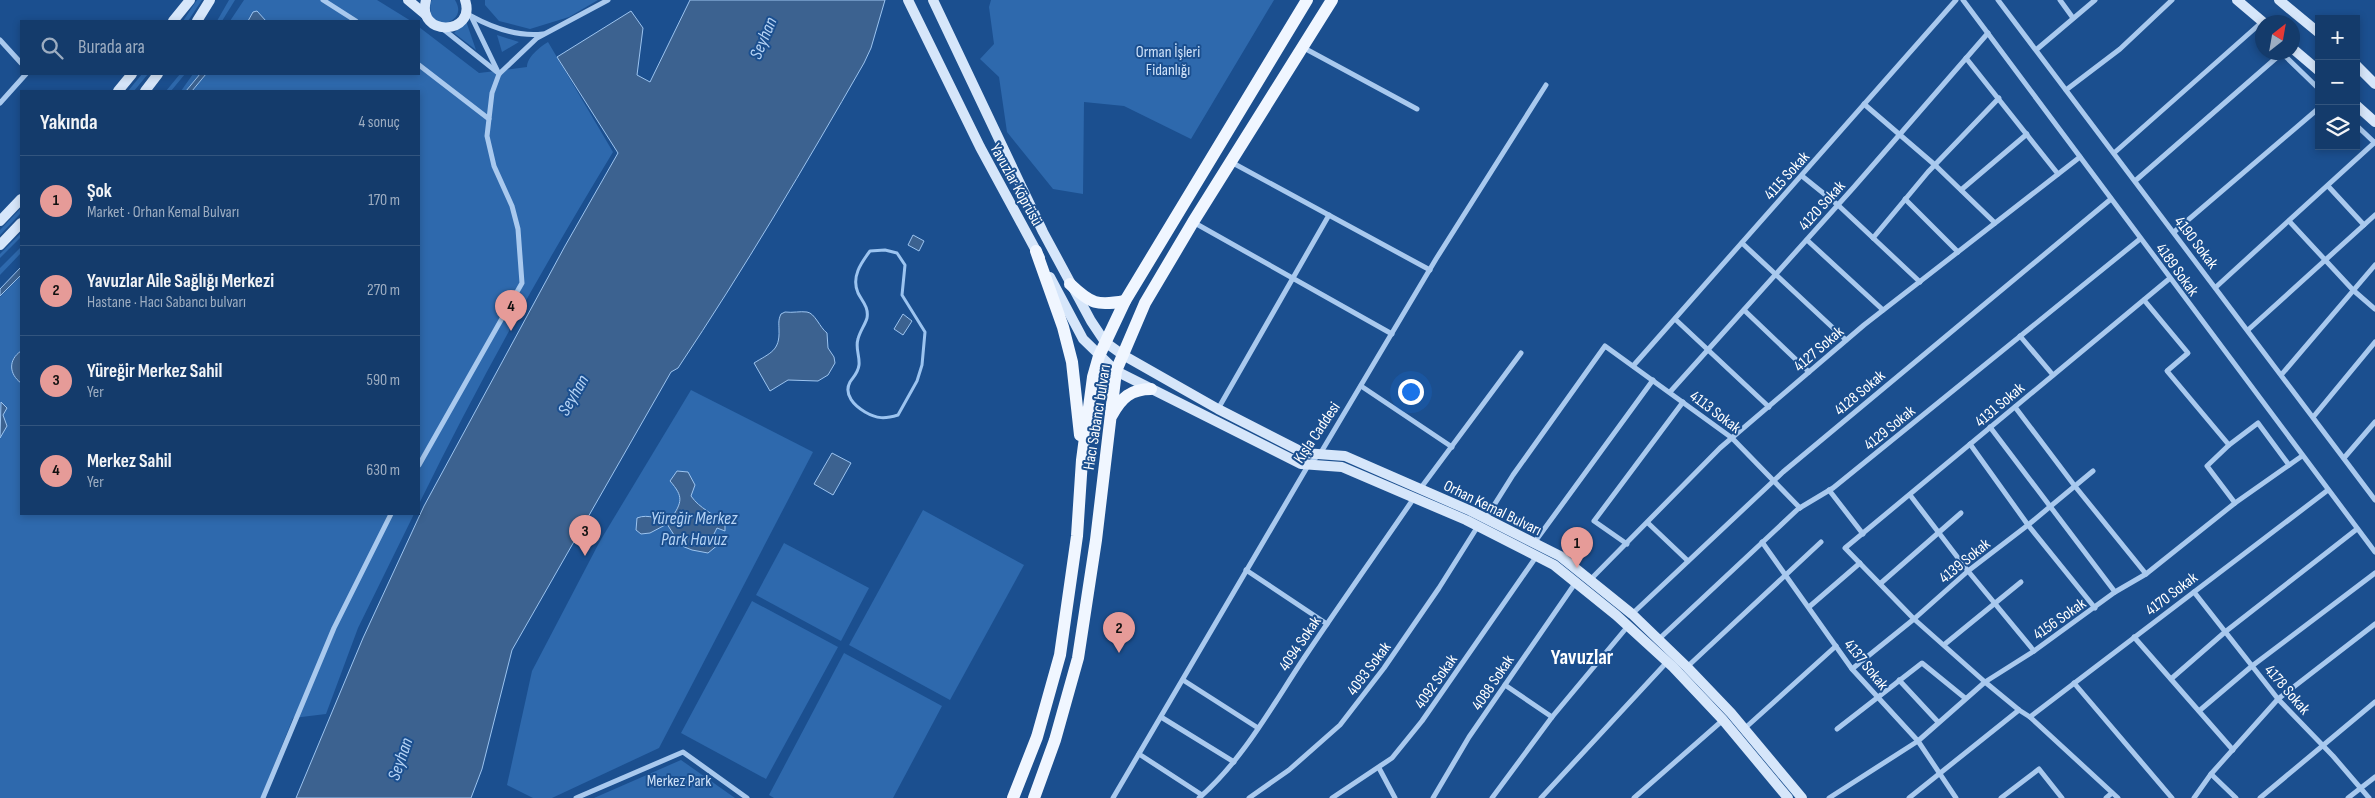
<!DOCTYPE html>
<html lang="tr">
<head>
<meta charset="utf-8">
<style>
  :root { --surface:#143b6b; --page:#1d4271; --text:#f1f3f6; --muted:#9dadc1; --line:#33557e; --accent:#e69b98 }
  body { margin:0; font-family:"Sofia Sans Condensed",sans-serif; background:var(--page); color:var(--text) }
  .controls { position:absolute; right:15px; top:15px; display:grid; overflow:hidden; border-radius:0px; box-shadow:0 2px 8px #0003 }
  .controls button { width:45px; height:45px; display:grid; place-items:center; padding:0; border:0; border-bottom:1px solid var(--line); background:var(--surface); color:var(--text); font:25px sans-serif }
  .compass { position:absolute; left:2255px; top:15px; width:45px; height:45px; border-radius:50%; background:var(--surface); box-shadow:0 2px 8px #0003; rotate:31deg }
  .you { position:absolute; left:1410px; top:391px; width:18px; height:18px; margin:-12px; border:4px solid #fff; border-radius:50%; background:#1a73e8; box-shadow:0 0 0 8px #1a73e833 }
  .badge { display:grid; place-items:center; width:32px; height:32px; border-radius:50%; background:var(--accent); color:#111; font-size:16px; font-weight:700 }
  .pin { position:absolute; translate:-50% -41px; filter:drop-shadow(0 1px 2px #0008) }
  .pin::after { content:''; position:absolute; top:26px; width:18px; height:15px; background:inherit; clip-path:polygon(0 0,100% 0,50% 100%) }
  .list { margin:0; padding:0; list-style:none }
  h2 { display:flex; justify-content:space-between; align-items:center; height:65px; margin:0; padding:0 20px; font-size:21px }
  h2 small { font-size:16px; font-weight:400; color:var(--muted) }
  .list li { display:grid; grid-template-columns:32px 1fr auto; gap:15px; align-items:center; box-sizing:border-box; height:90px; padding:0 20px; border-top:1px solid var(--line) }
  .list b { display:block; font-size:19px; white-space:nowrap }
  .list p { margin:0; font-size:16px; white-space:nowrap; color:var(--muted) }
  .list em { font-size:16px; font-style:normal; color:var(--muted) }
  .icon { flex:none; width:28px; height:28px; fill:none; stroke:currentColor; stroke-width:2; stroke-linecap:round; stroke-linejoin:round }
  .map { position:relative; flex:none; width:2375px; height:798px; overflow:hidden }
  .search { position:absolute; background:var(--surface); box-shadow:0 2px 8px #0003; left:20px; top:20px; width:400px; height:55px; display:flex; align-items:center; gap:12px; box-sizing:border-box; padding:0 18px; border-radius:0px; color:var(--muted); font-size:19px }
  .panel { position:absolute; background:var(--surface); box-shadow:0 2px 8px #0003; left:20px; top:90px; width:400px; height:425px; border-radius:0px }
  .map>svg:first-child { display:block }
  .green { fill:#2e69ad }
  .water { fill:#3c6290; stroke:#9cc4f0 }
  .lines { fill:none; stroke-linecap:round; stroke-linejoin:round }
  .stream { stroke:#9cc4f0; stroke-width:3 }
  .street { stroke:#a9c9ee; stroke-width:5 }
  .secondary { stroke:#d6e6fa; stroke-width:10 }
  .primary { stroke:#f0f6ff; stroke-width:12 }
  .labels { text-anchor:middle; stroke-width:4; stroke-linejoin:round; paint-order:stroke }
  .park-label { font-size:16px; fill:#cfe3fa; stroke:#1b4f8f }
  .street-label { font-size:16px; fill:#fff; stroke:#1b4f8f }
  .water-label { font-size:18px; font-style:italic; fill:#b5d3f5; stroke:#1b4f8f }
  .district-label { font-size:21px; font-weight:bold; fill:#fff; stroke:#1b4f8f }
</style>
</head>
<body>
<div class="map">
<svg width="2375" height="798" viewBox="0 0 2375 798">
  <rect width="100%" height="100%" fill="#1b4f8f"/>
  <!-- green -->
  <g class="green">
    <polygon points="197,0 202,0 188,21 183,21"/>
    <polygon points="229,0 235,0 222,21 217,21"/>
    <polygon points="244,0 377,0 411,21 230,21"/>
    <path d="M432,0H455C463,13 455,21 443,24L431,17L430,3Z"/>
    <polygon points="485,0 598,0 569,17 530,29 499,21 485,5"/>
    <polygon points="991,0 1274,0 1191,139 1124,106 1084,102 1083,194 1053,189 1007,132 999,77 980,59 994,44 989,7"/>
    <polygon points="466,21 476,50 454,33"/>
    <path d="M419,27L479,73L527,67C527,57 540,47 548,42L613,152C543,267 478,383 419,504V91H181L193,74H419Z"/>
    <polygon points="497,35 519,42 502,52"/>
    <polygon points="142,74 148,74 134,91 128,91"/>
    <polygon points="180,74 185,74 171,91 166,91"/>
    <polygon points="21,208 21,213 0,235 0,230"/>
    <polygon points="21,233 21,237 0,258 0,254"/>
    <polygon points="21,247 21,253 0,275 0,268"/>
    <polygon points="21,275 21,514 414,514 358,628 326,714 293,718 261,798 0,798 0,297"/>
    <polygon points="691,390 813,452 659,748 552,798 533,798 507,785 532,671 600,541"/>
    <polygon points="923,510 1024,565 950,700 849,645"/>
    <polygon points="784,543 869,588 841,641 756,595"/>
    <polygon points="752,601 838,647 766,779 681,733"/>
    <polygon points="844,653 942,706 893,798 774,798 769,795"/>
    <polygon points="681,760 735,798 594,798"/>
  </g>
  <!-- water -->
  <g class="water">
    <path d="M690,0H885L871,48L864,63C805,166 744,269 678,368L671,372L512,650L482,769L471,798H296L363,638L424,506L565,246L618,153L557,57L631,11L643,28L637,75L650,82Z"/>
    <polygon points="257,11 266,21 248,21 253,12"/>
    <polygon points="200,74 206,74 192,91 186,91"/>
    <polygon points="913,235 924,241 919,251 908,245"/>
    <polygon points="21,267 21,275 0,296 0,289"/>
    <path d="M785,312C793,313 800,311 807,312C815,313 820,328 827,333L828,348L834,357L835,363L828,375L818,381L788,380L770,391L754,363C770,353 780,351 779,330C779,324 778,320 781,314Z"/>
    <polygon points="903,314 912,321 903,335 894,329"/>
    <path d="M21,351V383C9,374 8,360 21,351Z"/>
    <polygon points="1,402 7,408 3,415 7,426 0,438"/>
    <polygon points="832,453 851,463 833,495 814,484"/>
    <path d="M677,471L688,472L695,485L691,496C700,509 713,513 725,524V531L717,528L712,538L719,544L708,553L692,550L677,544L674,535L667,524L650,533L641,534L636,530L637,518C649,513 659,521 671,519C682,502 684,497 670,481Z"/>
  </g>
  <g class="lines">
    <!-- stream -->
    <path class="stream" d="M885,250L897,253L905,265L902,295L925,332L922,365L917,381L898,415C885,419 877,419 865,412C855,406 843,395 850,382C854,376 858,373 859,365C860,356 855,348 858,339C860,331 865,325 867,318C869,307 862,301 858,293C851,277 861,263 870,251Z"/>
    <!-- street -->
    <g class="street">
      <polyline points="323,0 356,21"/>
      <polyline points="1963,0 2375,552"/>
      <polyline points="1998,0 2375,500"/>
      <polyline points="2060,0 2073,18"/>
      <path d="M471,16C493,28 518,37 543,34"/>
      <polyline points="471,16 499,74"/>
      <polyline points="443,29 497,72"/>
      <polyline points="0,40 21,63"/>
      <polyline points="1304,48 1417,109"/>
      <polyline points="2036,50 2095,0"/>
      <polyline points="2282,53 2319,89"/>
      <polyline points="1966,58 2058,174"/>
      <polyline points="419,65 489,119"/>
      <polyline points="2066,90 2120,49 2172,0"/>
      <polyline points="0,103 26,74"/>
      <polyline points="1864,104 1935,165 1995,223"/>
      <polyline points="2356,125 2375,143"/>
      <polyline points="2114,153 2262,22"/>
      <polyline points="1231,162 1430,270"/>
      <polyline points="1802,176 1838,205 1920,282"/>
      <polyline points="2135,181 2283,52"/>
      <polyline points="2328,186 2364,225"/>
      <polyline points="1961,190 2027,134"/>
      <polyline points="1905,199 1958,252"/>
      <polyline points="2289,221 2353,290 2375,309"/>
      <polyline points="1193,222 1392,334"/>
      <polyline points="2174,232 2319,108"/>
      <polyline points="1873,238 1928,172 1999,98"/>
      <polyline points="1807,240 1883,310"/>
      <polyline points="1742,243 1846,340"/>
      <polyline points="2216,287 2375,142"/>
      <polyline points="2144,300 2188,353 2167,371 2229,445"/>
      <polyline points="1744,310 1809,372"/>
      <polyline points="1675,319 1769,407"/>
      <polyline points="2248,330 2375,215"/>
      <polyline points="2020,336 2053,375"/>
      <polyline points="1633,366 1956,0"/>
      <polyline points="2282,374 2375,265"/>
      <polyline points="1361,386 1452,447"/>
      <polyline points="1670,392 1854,187 1988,33"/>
      <polyline points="2015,407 2074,485 2146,574"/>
      <polyline points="1218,409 1329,215"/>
      <polyline points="2314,416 2375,342"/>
      <polyline points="1990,427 2115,592"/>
      <polyline points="1970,444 2028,525 2095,608"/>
      <polyline points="2344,458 2375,422"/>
      <polyline points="419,465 522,283 518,229 512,206 494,166 487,136 492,93 499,74 537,38 608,0"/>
      <polyline points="1420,489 1521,353"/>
      <polyline points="1829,490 1863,534"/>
      <polyline points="1910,495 1968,571 2034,651"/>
      <polyline points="2235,503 2207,466 2229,445 2258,423 2289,465"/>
      <polyline points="1486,518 1513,475 1605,346 1732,438 1800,508"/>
      <polyline points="1648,523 1688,561"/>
      <polyline points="1762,542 1852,669 1918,741 1956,798"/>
      <polyline points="1534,543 1653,380"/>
      <polyline points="1627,544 1594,521 1683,402"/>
      <polyline points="1246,570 1327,624"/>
      <polyline points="1590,580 1720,448 1864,325 2080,157"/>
      <polyline points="1881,583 1961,513"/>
      <polyline points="2194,592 2278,699 2333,756 2369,798"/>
      <polyline points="1809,607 1860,563"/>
      <polyline points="1632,614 1783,472 2111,199"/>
      <polyline points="2134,637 2233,750"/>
      <polyline points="1659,639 1798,509 1833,488 2140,239"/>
      <polyline points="1945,644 2021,582"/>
      <polyline points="1687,667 1821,542"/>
      <polyline points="1852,669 1914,619 1968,571 2028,525 2093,471"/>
      <polyline points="2171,679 2225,632 2357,529"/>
      <polyline points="1183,680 1258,728"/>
      <polyline points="1899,680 1938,722"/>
      <polyline points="2074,683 2172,798"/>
      <polyline points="1505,685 1552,717"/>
      <polyline points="2199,711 2252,666 2375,573"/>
      <polyline points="1161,717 1234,762"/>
      <polyline points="2030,717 2328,490"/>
      <polyline points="1744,729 1836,646"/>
      <polyline points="1837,729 1922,663 1965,698"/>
      <polyline points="1139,754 1202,795"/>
      <polyline points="1379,768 1395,798"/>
      <polyline points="2211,774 2236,798"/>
      <polyline points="263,798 334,628 391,514"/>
      <polyline points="576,798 683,752 747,798"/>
      <polyline points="1113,798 1309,464 1320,454 1436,259 1546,85"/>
      <path d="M1199,798C1243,760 1272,706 1304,658C1340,604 1377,552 1414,498"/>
      <polyline points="1249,798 1289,770 1340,725 1384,668 1439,588 1478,526"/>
      <polyline points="1332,798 1392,758 1422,721 1536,557"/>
      <polyline points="1433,798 1469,737 1576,582"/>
      <polyline points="1492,798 1552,717 1628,626"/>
      <polyline points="1541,798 1667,662"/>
      <polyline points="1634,798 1723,720"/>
      <polyline points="1829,798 1918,741 1985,682 2034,651 2115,592 2146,574 2235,503 2302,456"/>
      <polyline points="1909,798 2019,710"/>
      <polyline points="2001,798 2039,769 2062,798"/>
      <polyline points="2106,798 2112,793"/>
      <polyline points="2118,798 2030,717 2019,710 1985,682 1914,619 1845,548 2169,279"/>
      <polyline points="2194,798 2211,774 2278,699 2375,624"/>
      <polyline points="2260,798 2375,702"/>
      <polyline points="2348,798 2375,777"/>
    </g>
    <!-- secondary -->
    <g class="secondary">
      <polyline points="408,0 426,15"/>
      <path d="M426,0C416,38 477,35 465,0"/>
      <polyline points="908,0 980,147 1040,258"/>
      <polyline points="933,0 1043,232 1091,321 1105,342 1123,355 1218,409 1304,453 1345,456 1471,511 1560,556 1632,614 1687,667 1731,713 1802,798"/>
      <polyline points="2237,0 2263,22"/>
      <polyline points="2279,0 2319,33"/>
      <polyline points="173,21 190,0"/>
      <polyline points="197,21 210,0"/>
      <polyline points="2292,48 2319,71"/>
      <polyline points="2356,65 2375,84"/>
      <polyline points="118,91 132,74"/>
      <polyline points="145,91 158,74"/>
      <polyline points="2356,105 2375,122"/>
      <polyline points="0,221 21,199"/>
      <polyline points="0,245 21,223"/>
      <polyline points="1050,277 1083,339 1116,371 1301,464 1342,467 1466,520 1554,565 1616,615 1673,667 1723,720 1788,798"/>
    </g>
    <!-- primary -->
    <g class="primary">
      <polyline points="1036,251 1063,327 1072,362 1080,435"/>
      <path d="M1070,284C1091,304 1097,306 1125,301"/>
      <path d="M1112,415C1121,398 1131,389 1151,389"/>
      <polyline points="1013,798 1037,737 1060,655 1077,536 1082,460 1093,377 1099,356 1125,301 1307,0"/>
      <polyline points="1034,798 1055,740 1078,658 1096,540 1116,371 1145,303 1193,222 1332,0"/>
    </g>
  </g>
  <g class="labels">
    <!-- park labels -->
    <g class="park-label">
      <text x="1168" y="57">Orman İşleri<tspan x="1168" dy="18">Fidanlığı</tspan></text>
      <text x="679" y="786">Merkez Park</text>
    </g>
    <!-- street labels -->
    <g class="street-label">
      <text transform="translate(1786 175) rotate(-48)" y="6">4115 Sokak</text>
      <text transform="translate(1017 184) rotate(61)" y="6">Yavuzlar Köprüsü</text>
      <text transform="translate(1821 205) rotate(-48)" y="6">4120 Sokak</text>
      <text transform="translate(2197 242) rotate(53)" y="6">4190 Sokak</text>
      <text transform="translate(2178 269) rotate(54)" y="6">4189 Sokak</text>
      <text transform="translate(1818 348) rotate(-41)" y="6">4127 Sokak</text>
      <text transform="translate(1859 392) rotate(-40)" y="6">4128 Sokak</text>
      <text transform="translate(1999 404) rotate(-40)" y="6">4131 Sokak</text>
      <text transform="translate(1716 411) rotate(37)" y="6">4113 Sokak</text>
      <text transform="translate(1096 417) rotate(-81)" y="6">Hacı Sabancı bulvarı</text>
      <text transform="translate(1889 427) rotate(-39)" y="6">4129 Sokak</text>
      <text transform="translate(1316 432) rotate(-56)" y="6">Kışla Caddesi</text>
      <text transform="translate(1493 507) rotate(26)" y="6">Orhan Kemal Bulvarı</text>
      <text transform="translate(1964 560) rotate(-39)" y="6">4139 Sokak</text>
      <text transform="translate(2171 593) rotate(-37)" y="6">4170 Sokak</text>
      <text transform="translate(2059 618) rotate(-35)" y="6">4156 Sokak</text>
      <text transform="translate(1299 643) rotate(-56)" y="6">4094 Sokak</text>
      <text transform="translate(1867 664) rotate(51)" y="6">4137 Sokak</text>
      <text transform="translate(1368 668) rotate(-53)" y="6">4093 Sokak</text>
      <text transform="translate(1435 681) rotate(-55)" y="6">4092 Sokak</text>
      <text transform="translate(1492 682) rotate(-56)" y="6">4088 Sokak</text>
      <text transform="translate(2288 689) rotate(49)" y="6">4178 Sokak</text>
    </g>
    <!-- water labels -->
    <g class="water-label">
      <text transform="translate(763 38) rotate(-67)" y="6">Seyhan</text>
      <text transform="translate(573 395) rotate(-60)" y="6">Seyhan</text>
      <text x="694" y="524">Yüreğir Merkez<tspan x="694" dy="21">Park Havuz</tspan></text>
      <text transform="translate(400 759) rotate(-71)" y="6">Seyhan</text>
    </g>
    <!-- district labels -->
    <g class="district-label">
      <text x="1582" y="664">Yavuzlar</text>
    </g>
  </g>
</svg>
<div class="controls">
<button>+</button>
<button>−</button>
<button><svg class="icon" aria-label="layers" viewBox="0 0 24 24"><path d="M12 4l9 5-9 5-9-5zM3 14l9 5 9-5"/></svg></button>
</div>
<svg class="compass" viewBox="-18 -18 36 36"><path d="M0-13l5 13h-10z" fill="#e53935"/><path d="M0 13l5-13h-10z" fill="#9dadc1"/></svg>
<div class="you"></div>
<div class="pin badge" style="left:1577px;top:568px">1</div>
<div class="pin badge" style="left:1119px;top:653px">2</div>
<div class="pin badge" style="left:585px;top:556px">3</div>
<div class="pin badge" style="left:511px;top:331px">4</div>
<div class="search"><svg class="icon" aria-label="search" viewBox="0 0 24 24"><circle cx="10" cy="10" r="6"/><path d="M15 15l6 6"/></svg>Burada ara</div>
<section class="panel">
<h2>Yakında<small>4 sonuç</small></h2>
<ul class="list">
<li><span class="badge">1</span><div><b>Şok</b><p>Market · Orhan Kemal Bulvarı</p></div><em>170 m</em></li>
<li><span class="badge">2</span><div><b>Yavuzlar Aile Sağlığı Merkezi</b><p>Hastane · Hacı Sabancı bulvarı</p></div><em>270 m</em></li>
<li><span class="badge">3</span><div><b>Yüreğir Merkez Sahil</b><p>Yer</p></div><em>590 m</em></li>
<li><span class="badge">4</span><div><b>Merkez Sahil</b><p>Yer</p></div><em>630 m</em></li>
</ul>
</section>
</div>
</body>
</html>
